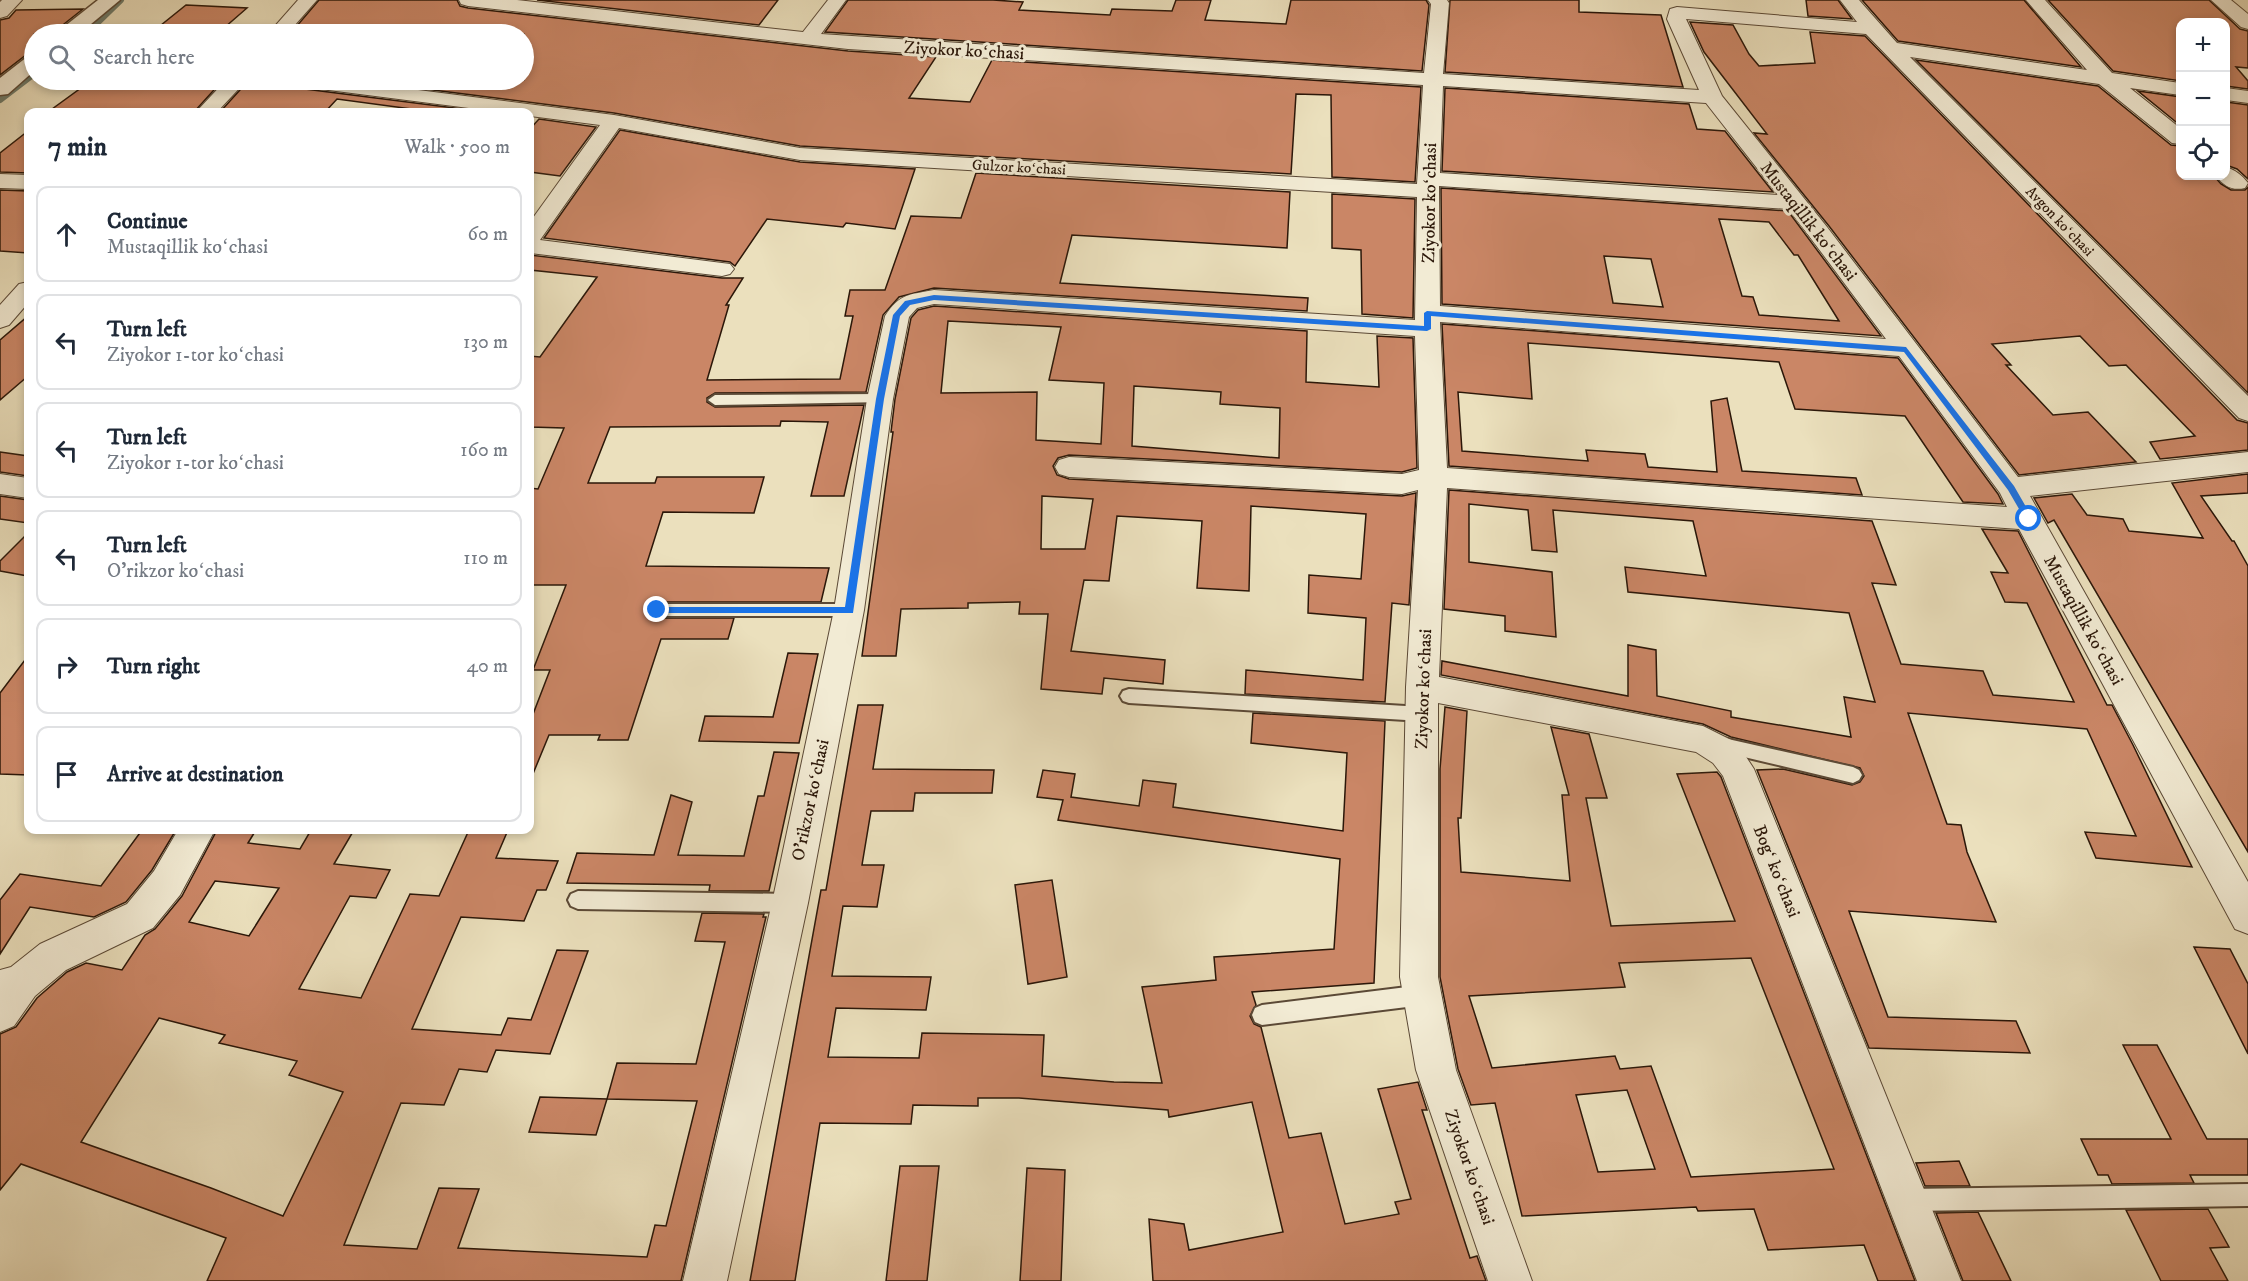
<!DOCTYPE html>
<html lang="en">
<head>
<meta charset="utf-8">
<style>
  :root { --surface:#fff; --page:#f2f2f3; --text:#1f2937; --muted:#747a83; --line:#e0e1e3 }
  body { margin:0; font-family:"IM FELL DW Pica",serif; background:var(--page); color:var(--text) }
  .controls { position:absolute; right:18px; top:18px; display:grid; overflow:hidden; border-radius:12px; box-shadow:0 3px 9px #0003 }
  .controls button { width:54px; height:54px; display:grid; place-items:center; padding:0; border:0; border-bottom:2px solid var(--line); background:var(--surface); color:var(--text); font:30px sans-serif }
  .stop { position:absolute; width:18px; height:18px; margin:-14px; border:4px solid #1a73e8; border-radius:50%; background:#fff }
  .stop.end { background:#1a73e8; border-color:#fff; box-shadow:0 2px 6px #0008 }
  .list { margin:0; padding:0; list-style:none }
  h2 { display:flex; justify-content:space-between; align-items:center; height:78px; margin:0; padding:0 24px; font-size:26px }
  h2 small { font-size:20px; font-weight:400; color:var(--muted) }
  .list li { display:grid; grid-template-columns:39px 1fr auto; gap:18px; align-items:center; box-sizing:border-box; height:96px; margin:0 12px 12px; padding:0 12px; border:2px solid var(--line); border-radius:12px }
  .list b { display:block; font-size:22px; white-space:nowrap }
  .list p { margin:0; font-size:20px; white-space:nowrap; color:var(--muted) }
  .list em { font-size:20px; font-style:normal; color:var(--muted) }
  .icon { flex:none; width:33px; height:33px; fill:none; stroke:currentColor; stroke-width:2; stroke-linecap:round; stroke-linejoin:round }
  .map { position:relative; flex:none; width:2248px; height:1281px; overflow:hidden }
  .search { position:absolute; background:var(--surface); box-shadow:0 3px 9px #0003; left:24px; top:24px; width:510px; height:66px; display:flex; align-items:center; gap:15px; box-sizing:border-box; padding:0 21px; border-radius:33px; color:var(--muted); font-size:22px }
  .panel { position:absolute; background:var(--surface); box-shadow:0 3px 9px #0003; left:24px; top:108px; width:510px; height:726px; border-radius:12px }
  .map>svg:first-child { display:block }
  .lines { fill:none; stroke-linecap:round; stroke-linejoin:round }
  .stream { stroke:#6d7b6b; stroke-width:6 }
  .building { fill:#ca8666; stroke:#2b1709; stroke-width:1.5; fill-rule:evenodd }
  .service-casing { stroke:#5b4936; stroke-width:4 }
  .minor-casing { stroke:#5b4936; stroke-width:2 }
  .tertiary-casing { stroke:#5b4936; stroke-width:3 }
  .service { fill:#f2ebd4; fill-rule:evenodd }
  .minor { fill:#f2ebd4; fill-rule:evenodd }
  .tertiary { fill:#f2ebd4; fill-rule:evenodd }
  .route { fill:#1a73e8 }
  .labels { text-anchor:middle; stroke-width:6; stroke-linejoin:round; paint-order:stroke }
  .far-street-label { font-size:15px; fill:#2b1709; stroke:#f2ebd4 }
  .street-label { font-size:18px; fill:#2b1709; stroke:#f2ebd4 }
</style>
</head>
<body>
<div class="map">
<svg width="2248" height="1281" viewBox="0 0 2248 1281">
  <rect width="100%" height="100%" fill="#ebe0bd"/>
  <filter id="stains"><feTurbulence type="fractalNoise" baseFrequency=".00333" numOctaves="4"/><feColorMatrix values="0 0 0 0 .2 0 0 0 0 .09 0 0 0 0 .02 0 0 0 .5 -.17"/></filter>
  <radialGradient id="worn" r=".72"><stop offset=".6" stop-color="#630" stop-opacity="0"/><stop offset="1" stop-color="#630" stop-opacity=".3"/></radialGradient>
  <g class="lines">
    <!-- stream -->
    <g class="stream">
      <polyline points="86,34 121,0"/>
      <polyline points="0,100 34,74"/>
    </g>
  </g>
  <!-- building -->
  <g class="building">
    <polygon points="319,0 457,0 460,6 468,8 848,51 936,57 909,98 970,102 992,60 1421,87 1415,182 1332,177 1331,95 1296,94 1291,174 800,146 614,113 354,80 524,80 524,34 290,34"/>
    <polygon points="537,0 778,0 759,25"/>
    <polygon points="848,0 993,0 1023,2 1019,10 1110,15 1112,9 1172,11 1176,0 1211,0 1205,20 1286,24 1291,0 1426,0 1429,5 1422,71 825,32"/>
    <polygon points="1450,0 1579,0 1579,12 1661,15 1683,87 1445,72"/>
    <polygon points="1806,0 1838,0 1852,19 1808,16"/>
    <polygon points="1862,0 2024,0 2081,67 1898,41"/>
    <polygon points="2048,0 2209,0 2240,29 2248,31 2248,68 2236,67 2248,81 2248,89 2226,86 2226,22 2181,22 2181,81 2113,71"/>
    <polygon points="186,5 247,8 217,34 150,34"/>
    <polygon points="83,9 59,28 55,34 34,34 34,53 26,55 0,75 0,20 9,18 16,10"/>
    <polygon points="1690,22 1733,25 1749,54 1759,66 1815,63 1810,32 1865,36 2237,420 2248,423 2248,450 2160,459 2150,442 2195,436 2126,365 2109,366 2080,336 1992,344 2011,365 2006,365 2053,415 2088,412 2136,462 2019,475 1829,226 1754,133 1767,134 1704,52"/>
    <polygon points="1916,60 2098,86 2171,145 2181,146 2181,176 2214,176 2221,184 2231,190 2245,190 2248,187 2248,393"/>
    <polygon points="92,80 223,80 194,112 48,112"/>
    <polygon points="249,80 285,80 288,85 297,88 486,112 434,112 337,99 325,112 220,112"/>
    <polygon points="1445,88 1689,104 1697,129 1725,131 1773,192 1442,171"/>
    <polygon points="2138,91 2181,97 2181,126"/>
    <polygon points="2226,102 2248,105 2248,179 2237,169 2226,165"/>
    <polygon points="539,119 596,127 560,176 530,172 530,129"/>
    <polygon points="620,130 800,162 915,169 895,229 846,223 843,227 767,219 735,266 730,262 544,238"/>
    <polygon points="28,131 28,173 0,172 0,153"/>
    <polygon points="976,173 1290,192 1287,248 1072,235 1060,283 1308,298 1307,311 934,288 899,297 883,315 866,392 715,393 707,398 707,402 715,407 864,405 844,496 811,496 828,422 781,421 780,426 610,427 588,483 655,483 657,477 764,477 754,513 663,512 646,566 829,568 821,602 657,602 650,604 647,611 650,616 656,618 734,618 728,639 661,639 628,740 598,740 600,735 549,735 530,781 530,722 550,670 533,670 566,585 530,585 530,488 538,489 564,428 530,427 530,356 540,357 597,277 530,270 530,255 722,278 743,278 726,305 729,305 707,380 840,379 853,316 845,316 850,290 885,290 911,216 961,218"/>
    <path d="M1441,188L1788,211L1881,336L1442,304ZM1719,219L1769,222L1794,255H1798L1839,321L1759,315L1753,297L1742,296ZM1604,256L1651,259L1663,307L1613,303Z"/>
    <polygon points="0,190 28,191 28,253 0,251"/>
    <polygon points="1332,194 1415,199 1413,318 1362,314 1361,250 1332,248"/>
    <path d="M934,306L1307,331L1306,382L1379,387L1377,336L1413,338L1417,468L1402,472L1069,455L1058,458L1053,466L1057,475L1069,479L1402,496L1416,493L1409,605L1392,603L1385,702L1245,694L1246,670L1363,680L1366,618L1308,613L1309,575L1361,579L1366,514L1251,506L1249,591L1197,588L1202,521L1117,516L1109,581L1084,580L1071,651L1165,660L1163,684L1104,678L1102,694L1041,689L1048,614H1019L1020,602L968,603V608L901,609L896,656H862L893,432H891L895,399L911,318L918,310ZM948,321L1061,327L1049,380L1104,383L1101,444L1036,440L1037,392L941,393ZM1134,386L1221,392L1220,404L1280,408L1279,458L1132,446ZM1042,496L1093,499L1085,549H1041Z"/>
    <polygon points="28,316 28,376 0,400 0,340"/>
    <polygon points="1442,324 1898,358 1998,494 2003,504 1963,502 1905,416 1795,409 1779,362 1610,349 1528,343 1532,399 1458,392 1462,451 1588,461 1586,450 1645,454 1648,467 1717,472 1711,401 1727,398 1742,471 1856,478 1862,495 1449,466"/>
    <polygon points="0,452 28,456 28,476 0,472"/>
    <polygon points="2248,474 2248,493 2201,496 2232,541 2234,541 2248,566 2248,852 2054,520 2048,523 2034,498 2072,494 2087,515 2123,519 2129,531 2203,538 2172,483"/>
    <polygon points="1449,490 1872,521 1896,585 1872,583 1901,664 1983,671 1993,695 2074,702 2027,603 2005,602 1991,572 2008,573 1982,529 2018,531 2107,705 2112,705 2133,745 2192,867 2096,858 2085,832 2136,836 2087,729 1908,713 1947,824 1961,825 1967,852 1996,922 1849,911 1888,1017 2016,1021 2030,1053 1869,1048 1757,770 1783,769 1852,785 1860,782 1864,776 1860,768 1731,737 1703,724 1441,675 1442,661 1628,696 1628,645 1656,650 1657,696 1731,711 1731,717 1851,737 1844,697 1875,702 1849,613 1628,592 1625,567 1706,576 1693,521 1553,510 1557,552 1532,550 1528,510 1469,504 1469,562 1552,572 1556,637 1505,631 1505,616 1444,609"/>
    <polygon points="0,496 28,500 28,523 0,519"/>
    <polygon points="28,533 28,576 0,571 0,561"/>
    <polygon points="788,653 818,654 799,743 699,741 705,716 773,717"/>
    <polygon points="28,656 28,775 0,774 0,693"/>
    <polygon points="858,705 883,705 873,769 994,770 992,793 915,793 913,811 871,811 862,865 884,865 877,907 843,906 832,976 931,977 926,1010 836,1008 828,1057 919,1058 922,1033 1044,1035 1042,1076 1114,1082 1162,1083 1142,987 1216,980 1214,957 1334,949 1340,859 1058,820 1063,800 1037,797 1043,770 1075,774 1071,797 1139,806 1143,780 1176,784 1173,807 1343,831 1347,753 1251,743 1253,713 1385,721 1374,983 1252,992 1256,1005 1250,1016 1254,1024 1261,1027 1289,1138 1321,1133 1345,1224 1399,1214 1395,1202 1411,1199 1378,1089 1418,1082 1427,1110 1422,1110 1470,1258 1477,1256 1486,1281 1153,1281 1149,1219 1184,1224 1189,1250 1283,1232 1252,1102 1169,1117 1168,1110 1019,1098 978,1098 978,1106 913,1105 911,1124 820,1123 795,1281 750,1281 821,890 826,890"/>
    <path d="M1445,707L1467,711L1461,818H1458L1461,872L1570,881L1562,795H1569L1551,727L1589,734L1607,798H1586L1611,926L1735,921L1677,774L1717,772L1721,777L1915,1281H1878L1864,1245L1768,1250L1754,1209L1698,1211L1696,1207L1522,1216L1495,1103L1471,1105L1458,1069L1440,977V769ZM1751,958L1834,1169L1691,1177L1651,1066L1620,1069L1615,1056L1492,1068L1469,996L1625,987L1619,963ZM1627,1090L1655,1169L1598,1172L1576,1095Z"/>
    <polygon points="774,752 799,753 769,891 709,891 710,885 567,883 577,853 654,855 671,795 692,802 678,855 744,856 758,796 764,796"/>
    <polygon points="142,830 176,830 152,870 126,902 94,917 30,907 0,954 0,900 20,874 101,886"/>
    <path d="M217,830H256L248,843L300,849L311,830H354L334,864L390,870L376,898L350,896L299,989L361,998L410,894L439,896L469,830H508L496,858L558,861L546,890H537L524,921L461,917L412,1029L501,1035L508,1018L531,1020L557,950L588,951L550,1054L496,1050L487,1072L459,1069L444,1105L401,1103L344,1245L417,1249L439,1188L479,1189L458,1248L647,1257L655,1225L666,1226L697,1101L607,1099L617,1063L696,1064L725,942L695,941L702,913L764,914L763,917H766L681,1281H207L226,1238L21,1164L0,1190V1034L16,1027L37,998L67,972L86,963L122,970L145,935L155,929L182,896ZM215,881L279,888L249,936L189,922ZM159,1018L225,1035L219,1043L297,1061L289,1075L343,1092L283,1216L211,1188L81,1142Z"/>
    <polygon points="1052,880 1067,977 1028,984 1015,885"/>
    <polygon points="2194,947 2230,949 2248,984 2248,1054"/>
    <polygon points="2123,1045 2157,1045 2207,1139 2248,1139 2248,1175 2190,1175 2194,1183 2112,1184 2108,1175 2098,1175 2081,1139 2171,1139"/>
    <polygon points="540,1097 607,1099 596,1135 529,1132"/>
    <polygon points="1959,1161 1970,1186 1925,1186 1916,1163"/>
    <polygon points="900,1166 939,1166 927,1281 886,1281"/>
    <polygon points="1027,1168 1065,1170 1061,1281 1020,1281"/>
    <polygon points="2208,1209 2229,1247 2210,1248 2228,1281 2161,1281 2126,1210"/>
    <polygon points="1978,1212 2011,1281 1963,1281 1936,1213"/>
  </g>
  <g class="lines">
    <!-- service casing -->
    <g class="service-casing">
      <g id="service">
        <polygon points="880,394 885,396 887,399 885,402 715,405 708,400 715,395"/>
        <polygon points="657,604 849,604 855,606 857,610 855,614 849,616 657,616 651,614 649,610 651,606"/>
        <polygon points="1129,689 1422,707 1428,709 1431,714 1428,719 1422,721 1129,703 1123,701 1120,696 1123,691"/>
        <polygon points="1719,737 1853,767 1859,770 1862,775 1859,780 1853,783 1719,751 1713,749 1710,744 1713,739"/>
        <polygon points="578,891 790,894 797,897 800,903 797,909 790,912 578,909 571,906 568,900 571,894"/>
        <polygon points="1423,985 1430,988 1433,995 1430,1002 1423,1005 1262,1025 1255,1022 1252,1015 1255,1008 1262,1005"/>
        <polygon points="2248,1184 2248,1206 1907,1211 1899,1208 1896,1200 1899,1192 1907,1189"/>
      </g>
    </g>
    <!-- minor casing -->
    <g class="minor-casing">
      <g id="minor">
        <polygon points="2,0 22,0 7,16 0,18 0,2"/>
        <polygon points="298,0 317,0 287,34 268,34"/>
        <path d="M459,0H517L803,32L828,0H846L821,34L1424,73L1431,4L1428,0H1447L1449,3L1443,74L1699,90L1667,19L1670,9L1677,7L1857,22L1840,0H1859L1897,43L2087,70L2026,0H2045L2112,73L2180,83V95L2130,88L2180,128V144L2172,143L2099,84L1910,57L2248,396V421L2239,418L1866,34L1686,19L1722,96L1827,227L2018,477L2248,452V472L2030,496L2248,882V934L2235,929L2019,529L1447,488L1439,677L1703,726L1737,743L1754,769L1961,1281H1917L1723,776L1713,763L1696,752L1438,703V977L1456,1070L1532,1281H1488L1416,1070L1400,977L1406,687L1418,490L1402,494L1069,477L1059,474L1055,467L1059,460L1069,457L1402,474L1419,470L1415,336L934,304L917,308L909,317L893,399L864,610L808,903L727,1281H683L772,903L834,610L867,399L885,316C900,293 909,295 934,290L1415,320L1417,197L800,160L619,128L540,240L730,264L734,269L730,274L722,276L530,253V222L600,125L530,116V112H500L297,86L290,84L287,80H340L614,115L800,148L1417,184L1423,85L848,49L468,6L461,4ZM1443,86L1706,103L1778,195L1440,173ZM1439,186L1789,209L1886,339L1440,306ZM1440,322L1899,356L2000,493L2007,507L1447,468Z"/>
        <polygon points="2211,0 2231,0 2248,14 2248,29 2241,27"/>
        <polygon points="226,80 247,80 217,112 196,112"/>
        <polygon points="2226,88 2248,91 2248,103 2226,100"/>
        <path d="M2226,167C2235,170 2242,175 2248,183L2245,188C2232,191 2224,186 2216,176H2226Z"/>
        <polygon points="0,174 28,175 28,189 0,188"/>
        <polygon points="28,282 28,303 9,325 0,328 0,305 19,284"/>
        <polygon points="0,474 28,478 28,498 0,494"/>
        <polygon points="178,830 215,830 180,895 153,928 66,970 35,996 14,1026 0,1032 0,970 11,967 40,944 127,904 154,871"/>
      </g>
    </g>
    <!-- tertiary casing -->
    <g class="tertiary-casing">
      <g id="tertiary">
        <polygon points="98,0 120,0 79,34 57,34 60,30"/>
        <polygon points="34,55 34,71 8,94 0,95 0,78 27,57"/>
      </g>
    </g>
    <!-- service -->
    <use href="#service" class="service"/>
    <!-- minor -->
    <use href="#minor" class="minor"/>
    <!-- tertiary -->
    <use href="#tertiary" class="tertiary"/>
  </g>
  <!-- route -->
  <polygon class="route" points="934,295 1424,326 1424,313 1427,311 1906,347 2014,486 2033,519 2029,522 2026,521 2008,490 1904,352 1431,316 1431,329 1427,331 934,300 910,305 900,316 884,399 853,613 653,613 652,610 657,607 845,607 876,399 893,315 905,301"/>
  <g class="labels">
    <!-- far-street labels -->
    <g class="far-street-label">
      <text transform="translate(1019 167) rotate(3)" y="5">Gulzor koʻchasi</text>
      <text transform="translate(2060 221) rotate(46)" y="5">Avgon koʻchasi</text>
    </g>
    <!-- street labels -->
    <g class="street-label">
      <text transform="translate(964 50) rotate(3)" y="6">Ziyokor koʻchasi</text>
      <text transform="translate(1429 203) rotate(-89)" y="6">Ziyokor koʻchasi</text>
      <text transform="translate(1809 221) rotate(52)" y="6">Mustaqillik koʻchasi</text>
      <text transform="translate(2084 620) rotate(61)" y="6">Mustaqillik koʻchasi</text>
      <text transform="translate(1423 689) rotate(-88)" y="6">Ziyokor koʻchasi</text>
      <text transform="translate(810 800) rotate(-78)" y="6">O'rikzor koʻchasi</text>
      <text transform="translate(1777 871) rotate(68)" y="6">Bogʻ koʻchasi</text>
      <text transform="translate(1470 1167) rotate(71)" y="6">Ziyokor koʻchasi</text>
    </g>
  </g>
  <rect width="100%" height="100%" filter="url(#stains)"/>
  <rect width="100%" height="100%" fill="url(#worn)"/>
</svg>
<div class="controls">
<button>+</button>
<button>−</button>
<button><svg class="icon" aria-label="locate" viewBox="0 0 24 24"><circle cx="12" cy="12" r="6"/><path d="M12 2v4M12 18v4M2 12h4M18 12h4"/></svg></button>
</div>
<div class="stop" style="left:2029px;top:519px"></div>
<div class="stop end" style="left:657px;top:610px"></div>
<div class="search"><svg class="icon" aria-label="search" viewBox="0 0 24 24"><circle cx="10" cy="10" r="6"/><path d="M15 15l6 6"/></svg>Search here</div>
<section class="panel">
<h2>7 min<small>Walk · 500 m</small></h2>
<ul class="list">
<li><svg class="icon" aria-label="ahead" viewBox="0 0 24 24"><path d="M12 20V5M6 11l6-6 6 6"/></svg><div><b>Continue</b><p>Mustaqillik koʻchasi</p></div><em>60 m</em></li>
<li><svg class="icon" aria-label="left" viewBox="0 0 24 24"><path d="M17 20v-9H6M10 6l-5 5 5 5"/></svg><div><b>Turn left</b><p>Ziyokor 1-tor koʻchasi</p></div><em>130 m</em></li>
<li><svg class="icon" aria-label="left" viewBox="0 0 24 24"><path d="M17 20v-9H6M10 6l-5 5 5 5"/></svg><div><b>Turn left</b><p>Ziyokor 1-tor koʻchasi</p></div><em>160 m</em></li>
<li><svg class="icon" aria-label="left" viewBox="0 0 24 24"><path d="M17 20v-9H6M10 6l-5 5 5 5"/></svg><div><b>Turn left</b><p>O'rikzor koʻchasi</p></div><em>110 m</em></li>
<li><svg class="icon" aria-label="right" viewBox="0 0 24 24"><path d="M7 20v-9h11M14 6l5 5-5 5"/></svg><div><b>Turn right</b></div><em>40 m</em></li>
<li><svg class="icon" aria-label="arrive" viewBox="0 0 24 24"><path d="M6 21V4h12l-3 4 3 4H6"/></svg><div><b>Arrive at destination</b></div></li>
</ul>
</section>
</div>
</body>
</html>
